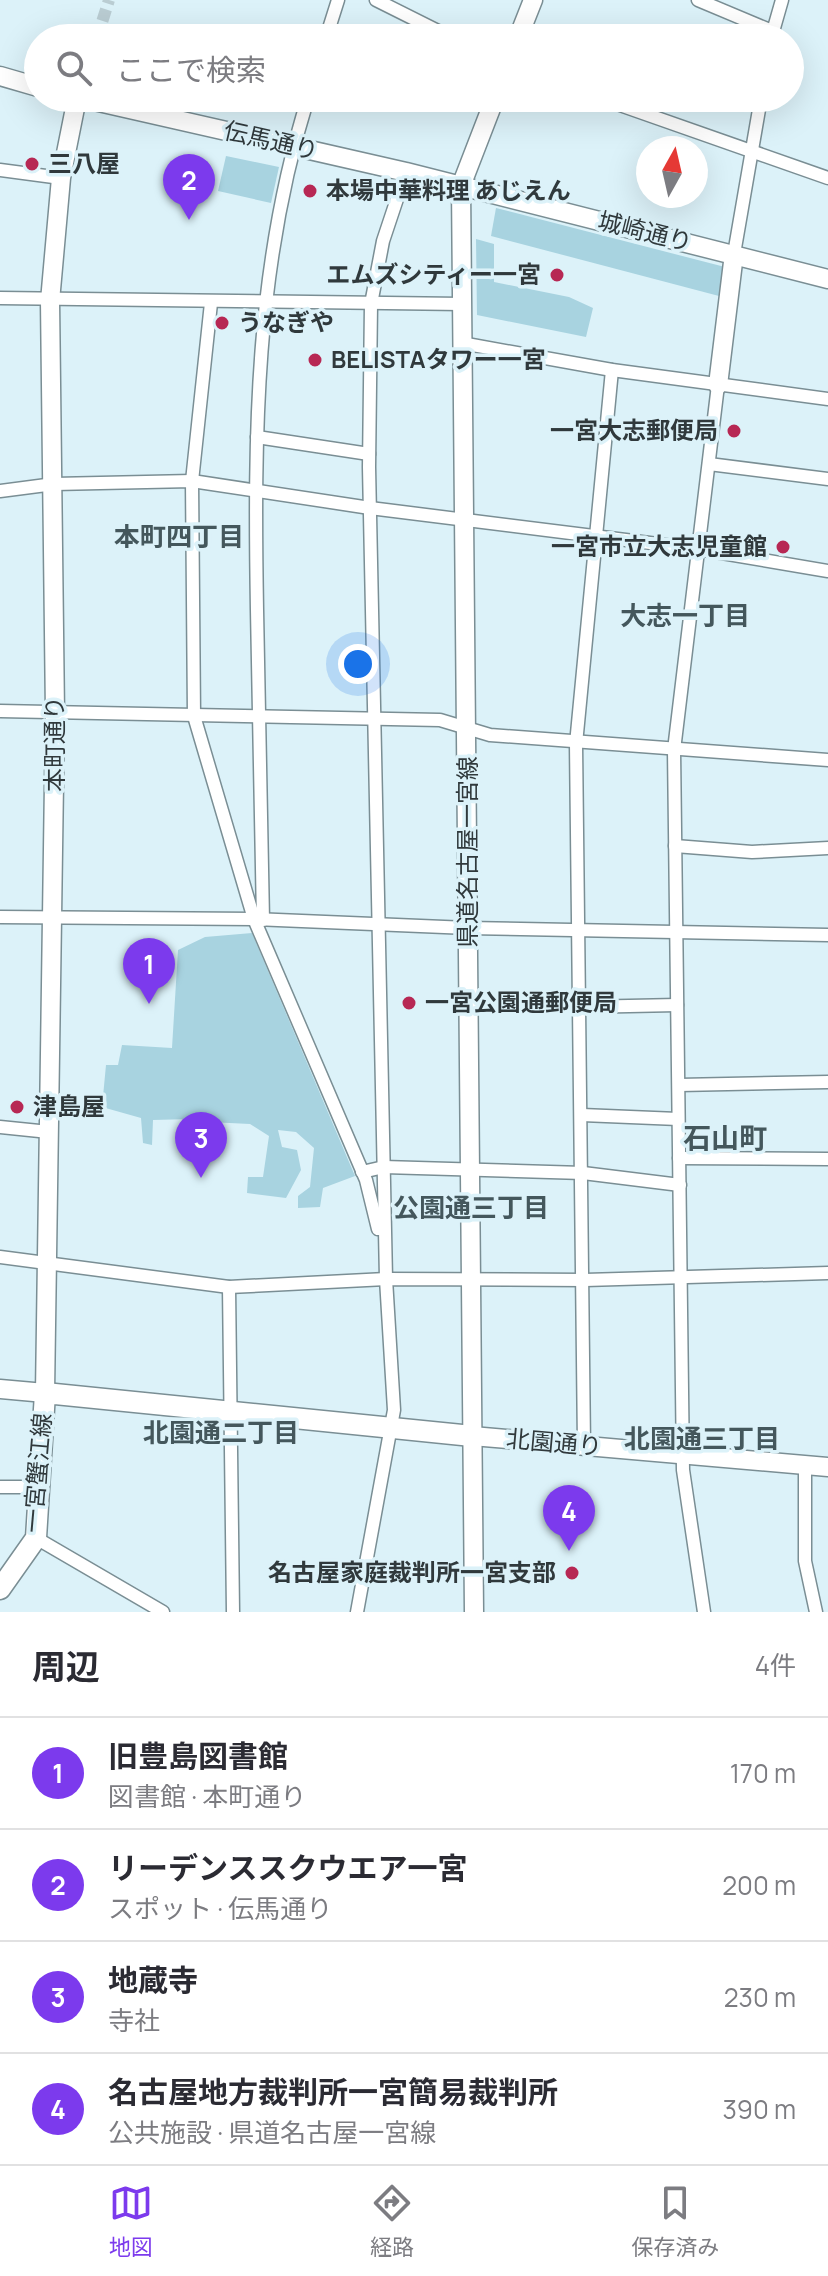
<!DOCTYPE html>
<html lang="ja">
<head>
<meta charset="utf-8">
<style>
  :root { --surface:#fff; --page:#f7f7f7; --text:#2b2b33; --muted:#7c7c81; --line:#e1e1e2; --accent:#7c3aed }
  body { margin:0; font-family:Manrope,"Noto Sans JP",sans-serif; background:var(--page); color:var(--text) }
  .compass { position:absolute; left:636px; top:136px; width:72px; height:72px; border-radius:50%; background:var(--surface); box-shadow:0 8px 32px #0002; rotate:8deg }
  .you { position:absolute; left:358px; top:664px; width:28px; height:28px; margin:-20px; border:6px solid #fff; border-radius:50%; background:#1a73e8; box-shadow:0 0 0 12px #1a73e833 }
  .badge { display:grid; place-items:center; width:52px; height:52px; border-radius:50%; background:var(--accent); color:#fff; font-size:26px; font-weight:700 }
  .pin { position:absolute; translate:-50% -66px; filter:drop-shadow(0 2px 4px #0008) }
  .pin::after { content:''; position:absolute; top:42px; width:28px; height:24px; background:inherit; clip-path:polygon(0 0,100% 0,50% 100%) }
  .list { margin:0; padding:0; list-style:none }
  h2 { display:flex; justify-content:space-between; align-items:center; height:104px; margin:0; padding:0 32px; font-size:34px }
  h2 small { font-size:26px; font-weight:400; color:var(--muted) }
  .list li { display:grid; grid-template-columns:52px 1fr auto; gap:24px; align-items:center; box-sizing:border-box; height:112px; padding:0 32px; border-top:2px solid var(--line) }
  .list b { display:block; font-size:30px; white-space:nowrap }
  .list p { margin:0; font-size:26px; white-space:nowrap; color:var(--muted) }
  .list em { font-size:26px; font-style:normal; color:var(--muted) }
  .icon { flex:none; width:44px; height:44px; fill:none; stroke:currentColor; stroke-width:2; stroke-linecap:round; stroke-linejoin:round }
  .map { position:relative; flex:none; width:828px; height:1612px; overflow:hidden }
  .search { position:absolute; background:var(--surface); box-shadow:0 8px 32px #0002; left:24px; right:24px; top:24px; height:88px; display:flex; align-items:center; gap:20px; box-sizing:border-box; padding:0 28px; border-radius:44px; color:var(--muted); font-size:30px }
  .sheet { height:552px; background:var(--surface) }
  nav { display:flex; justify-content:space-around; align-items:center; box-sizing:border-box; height:112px; border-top:2px solid var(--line); background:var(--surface); font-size:22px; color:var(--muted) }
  nav a { display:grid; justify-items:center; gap:4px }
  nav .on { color:var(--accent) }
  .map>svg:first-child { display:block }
  .green { fill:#a8d3e0 }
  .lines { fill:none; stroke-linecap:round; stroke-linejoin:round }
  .street-tunnel { stroke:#bacdd3; stroke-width:12; stroke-dasharray:12 6; stroke-linecap:butt }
  .street-casing { stroke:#7a8e94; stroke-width:15 }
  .secondary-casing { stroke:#7a8e94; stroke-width:21 }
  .primary-casing { stroke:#7a8e94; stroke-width:23 }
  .street { stroke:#fff; stroke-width:12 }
  .secondary { stroke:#fff; stroke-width:18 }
  .primary { stroke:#fff; stroke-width:20 }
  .poi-dot { fill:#b72854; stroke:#dcf2f9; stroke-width:3 }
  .labels { text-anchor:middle; stroke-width:7; stroke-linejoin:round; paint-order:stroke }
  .street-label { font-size:24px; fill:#30393c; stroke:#dcf2f9 }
  .poi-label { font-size:24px; font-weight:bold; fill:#30393c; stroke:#dcf2f9; text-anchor:start }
  .neighbourhood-label { font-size:26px; font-weight:bold; fill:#44575c; stroke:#dcf2f9 }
  .quarter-label { font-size:28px; font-weight:bold; fill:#44575c; stroke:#dcf2f9 }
</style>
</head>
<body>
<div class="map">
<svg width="828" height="1612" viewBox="0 0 828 1612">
  <rect width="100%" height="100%" fill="#dcf2f9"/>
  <!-- green -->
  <g class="green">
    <polygon points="226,156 279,167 271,203 218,191"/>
    <polygon points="496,208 725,267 719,296 491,236"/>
    <polygon points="476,239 494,244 494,282 569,297 593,308 586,337 477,315"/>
    <polygon points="252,933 355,1176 323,1188 320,1207 298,1208 298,1196 310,1187 314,1148 296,1132 278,1130 282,1147 297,1150 301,1170 286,1198 247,1193 248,1177 263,1177 269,1136 250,1124 209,1122 205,1130 191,1119 153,1120 152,1145 143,1143 141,1118 102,1107 106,1065 118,1065 122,1045 172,1048 178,950 205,937"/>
  </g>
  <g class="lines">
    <!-- street-tunnel -->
    <polyline class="street-tunnel" points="97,38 109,0"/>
    <!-- street casing -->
    <g class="street-casing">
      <g id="street">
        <polyline points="376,0 452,38"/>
        <polyline points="698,0 772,31"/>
        <polyline points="772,35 782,0"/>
        <polyline points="326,38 338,0"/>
        <polyline points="600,98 828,178"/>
        <polyline points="0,170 61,178"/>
        <polyline points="734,254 761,98"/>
        <polyline points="0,298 462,304"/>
        <polyline points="211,303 192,481 194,716 254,919 366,1180 378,1229"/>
        <polyline points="461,343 612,370 828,399"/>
        <polyline points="257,437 369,454"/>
        <polyline points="709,464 828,479"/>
        <polyline points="0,491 54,484 192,481 370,508 698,549 828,571"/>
        <polyline points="0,711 440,720 490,735 828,760"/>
        <polyline points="675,846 752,852 828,848"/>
        <polyline points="0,917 254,919 468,928 828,935"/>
        <path d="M263,920C261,816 259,713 257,610C254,434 255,267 308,98"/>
        <polyline points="581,1007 677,1005"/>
        <polyline points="679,1085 828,1082"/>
        <polyline points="582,1115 678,1119"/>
        <polyline points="0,1127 49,1132"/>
        <polyline points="679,1158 828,1159"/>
        <polyline points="362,1172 384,1167 583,1173 680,1185"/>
        <polyline points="0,1257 229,1287 386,1279 585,1280 828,1273"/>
        <polyline points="229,1287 233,1612"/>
        <polyline points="584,1446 576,744 612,370"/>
        <polyline points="805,1465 805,1561 816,1612"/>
        <polyline points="0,1487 40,1487"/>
        <polyline points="36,1538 163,1612"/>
        <polyline points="357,1612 394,1410 386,1279 369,467 371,304 383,241 406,172"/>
        <polyline points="704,1612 683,1470 674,750 718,385"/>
      </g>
    </g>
    <!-- secondary casing -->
    <g class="secondary-casing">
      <g id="secondary">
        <polyline points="518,38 533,0"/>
        <polyline points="0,76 38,87"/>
        <polyline points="81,98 406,172 828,279"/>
        <polyline points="718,385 734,254"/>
        <polyline points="0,1389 45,1393 55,714 50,301 61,178 77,98"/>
        <polyline points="472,1436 828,1467"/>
        <polyline points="474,1612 461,186 495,98"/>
      </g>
    </g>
    <!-- primary casing -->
    <g class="primary-casing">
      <polyline id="primary" points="0,1589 36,1538 45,1393 472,1436"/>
    </g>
    <!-- street -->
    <use href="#street" class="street"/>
    <!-- secondary -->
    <use href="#secondary" class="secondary"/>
    <!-- primary -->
    <use href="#primary" class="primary"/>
  </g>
  <!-- markers -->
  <g class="poi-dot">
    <circle cx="32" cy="164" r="8"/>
    <circle cx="310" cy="191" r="8"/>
    <circle cx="557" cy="275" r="8"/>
    <circle cx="222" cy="323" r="8"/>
    <circle cx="315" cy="360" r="8"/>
    <circle cx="734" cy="431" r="8"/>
    <circle cx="783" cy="547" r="8"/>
    <circle cx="409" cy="1003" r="8"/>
    <circle cx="17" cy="1107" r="8"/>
    <circle cx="572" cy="1573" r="8"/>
  </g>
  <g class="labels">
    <!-- street labels -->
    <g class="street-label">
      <text transform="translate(271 141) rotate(13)" y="8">伝馬通り</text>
      <text transform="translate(645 232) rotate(14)" y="8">城崎通り</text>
      <text transform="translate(55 744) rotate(-90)" y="8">本町通り</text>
      <text transform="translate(468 852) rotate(-90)" y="8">県道名古屋一宮線</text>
      <text transform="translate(554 1443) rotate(5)" y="8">北園通り</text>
      <text transform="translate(38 1473) rotate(-85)" y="8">一宮蟹江線</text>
    </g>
    <!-- poi labels -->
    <g class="poi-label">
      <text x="48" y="172">三八屋</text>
      <text x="326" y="199">本場中華料理 あじえん</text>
      <text x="541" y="283" text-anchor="end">エムズシティー一宮</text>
      <text x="238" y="331">うなぎや</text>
      <text x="331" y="368">BELISTAタワー一宮</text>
      <text x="718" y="439" text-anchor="end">一宮大志郵便局</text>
      <text x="767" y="555" text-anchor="end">一宮市立大志児童館</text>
      <text x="425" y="1011">一宮公園通郵便局</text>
      <text x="33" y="1115">津島屋</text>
      <text x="556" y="1581" text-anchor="end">名古屋家庭裁判所一宮支部</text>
    </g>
    <!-- neighbourhood labels -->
    <g class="neighbourhood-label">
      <text x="179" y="546">本町四丁目</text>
      <text x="685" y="625">大志一丁目</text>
      <text x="471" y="1217">公園通三丁目</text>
      <text x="221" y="1442">北園通二丁目</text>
      <text x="702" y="1448">北園通三丁目</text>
    </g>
    <!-- quarter labels -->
    <g class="quarter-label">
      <text x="725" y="1148">石山町</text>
    </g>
  </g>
</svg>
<svg class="compass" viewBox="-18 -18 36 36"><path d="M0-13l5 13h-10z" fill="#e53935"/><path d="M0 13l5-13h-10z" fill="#7c7c81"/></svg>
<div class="you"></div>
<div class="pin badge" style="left:149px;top:1004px">1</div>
<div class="pin badge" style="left:189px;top:220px">2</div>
<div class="pin badge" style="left:201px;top:1178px">3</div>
<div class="pin badge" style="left:569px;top:1551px">4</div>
<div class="search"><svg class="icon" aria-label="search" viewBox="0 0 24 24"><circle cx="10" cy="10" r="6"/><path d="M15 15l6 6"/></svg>ここで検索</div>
</div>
<section class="sheet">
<h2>周辺<small>4件</small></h2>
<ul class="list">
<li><span class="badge">1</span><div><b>旧豊島図書館</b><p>図書館 · 本町通り</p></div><em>170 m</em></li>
<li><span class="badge">2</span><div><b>リーデンススクウエア一宮</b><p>スポット · 伝馬通り</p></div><em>200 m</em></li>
<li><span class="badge">3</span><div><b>地蔵寺</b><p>寺社</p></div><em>230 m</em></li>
<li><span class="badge">4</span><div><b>名古屋地方裁判所一宮簡易裁判所</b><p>公共施設 · 県道名古屋一宮線</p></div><em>390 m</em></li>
</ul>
</section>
<nav>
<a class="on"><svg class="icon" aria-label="map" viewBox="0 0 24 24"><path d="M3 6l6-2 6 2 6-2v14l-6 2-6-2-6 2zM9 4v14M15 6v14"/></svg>地図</a>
<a><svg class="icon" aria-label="directions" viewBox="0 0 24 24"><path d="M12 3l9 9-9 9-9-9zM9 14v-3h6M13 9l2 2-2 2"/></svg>経路</a>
<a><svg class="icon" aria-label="saved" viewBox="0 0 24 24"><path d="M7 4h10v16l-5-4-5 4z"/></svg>保存済み</a>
</nav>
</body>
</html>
